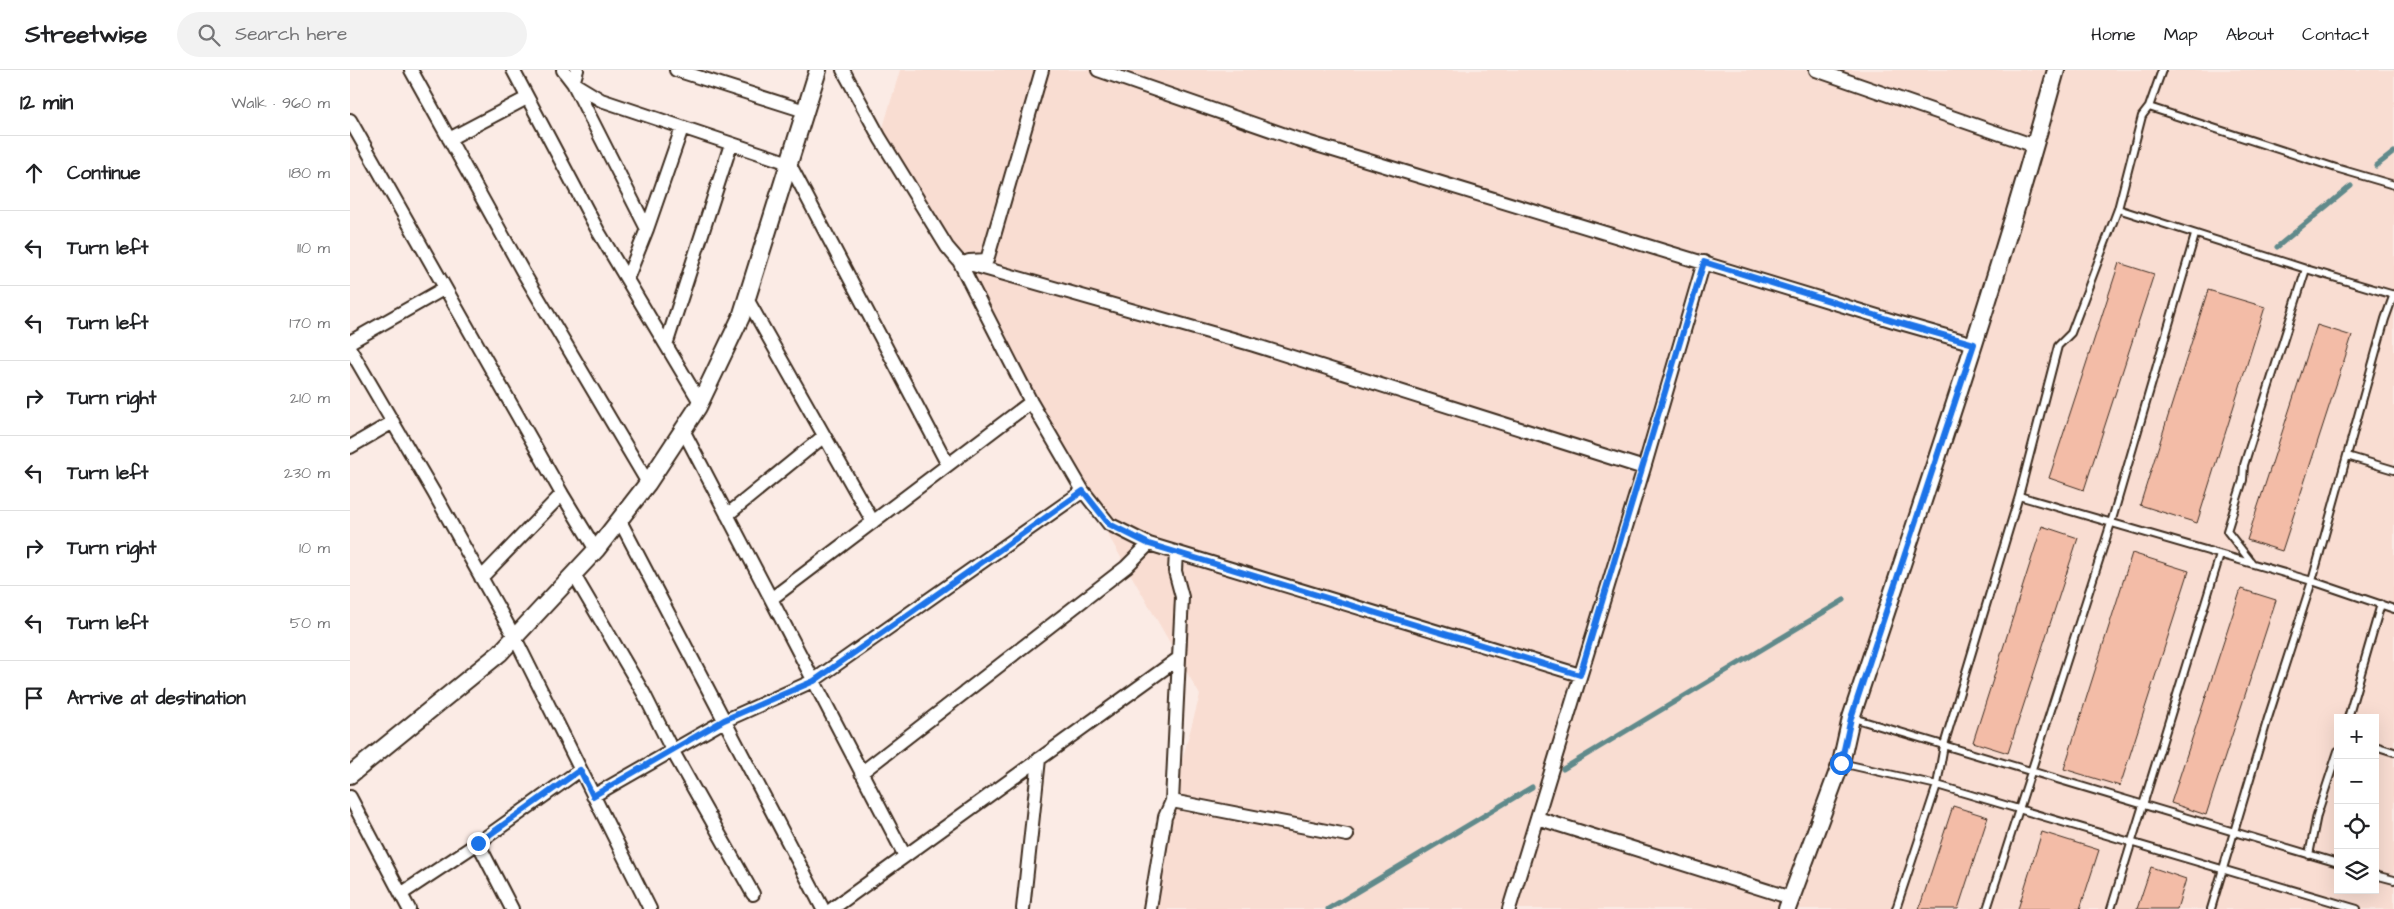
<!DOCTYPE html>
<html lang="en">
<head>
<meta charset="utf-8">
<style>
	:root { --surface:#fff; --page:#f2f2f2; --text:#202124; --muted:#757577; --line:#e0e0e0 }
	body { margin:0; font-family:"Architects Daughter",sans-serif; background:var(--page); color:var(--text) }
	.controls { position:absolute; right:15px; bottom:15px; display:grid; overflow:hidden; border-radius:0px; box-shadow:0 5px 20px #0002 }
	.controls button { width:45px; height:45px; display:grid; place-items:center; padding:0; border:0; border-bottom:1px solid var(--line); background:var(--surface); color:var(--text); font:25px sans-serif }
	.stop { position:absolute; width:15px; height:15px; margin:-11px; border:4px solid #1a73e8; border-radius:50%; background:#fff }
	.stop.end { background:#1a73e8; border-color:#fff; box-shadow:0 1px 5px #0008 }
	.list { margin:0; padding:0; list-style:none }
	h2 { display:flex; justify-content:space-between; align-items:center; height:65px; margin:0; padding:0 20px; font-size:21px }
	h2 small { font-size:16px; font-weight:400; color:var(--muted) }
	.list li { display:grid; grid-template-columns:32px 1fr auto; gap:15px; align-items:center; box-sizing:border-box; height:75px; padding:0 20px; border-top:1px solid var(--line) }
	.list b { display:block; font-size:19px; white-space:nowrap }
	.list em { font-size:16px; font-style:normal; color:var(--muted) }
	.icon { flex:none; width:28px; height:28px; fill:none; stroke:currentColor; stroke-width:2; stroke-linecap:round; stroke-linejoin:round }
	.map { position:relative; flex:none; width:2044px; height:839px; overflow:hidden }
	header { display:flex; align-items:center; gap:30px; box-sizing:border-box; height:70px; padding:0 25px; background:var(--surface); border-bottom:1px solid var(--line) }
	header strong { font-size:24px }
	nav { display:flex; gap:28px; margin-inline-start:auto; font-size:18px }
	.search { width:350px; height:45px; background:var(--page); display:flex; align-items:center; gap:12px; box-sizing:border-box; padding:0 18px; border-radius:28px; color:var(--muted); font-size:19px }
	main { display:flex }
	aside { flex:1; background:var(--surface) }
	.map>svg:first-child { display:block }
	.built { fill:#f9ddd2; fill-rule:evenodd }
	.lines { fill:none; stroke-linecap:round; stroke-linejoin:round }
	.stream { stroke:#618a8b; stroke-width:5 }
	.building { fill:#f3bca7; stroke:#3b2a1e }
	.service-casing { stroke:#3b2a1e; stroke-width:10 }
	.minor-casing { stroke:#3b2a1e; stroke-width:16 }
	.tertiary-casing { stroke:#3b2a1e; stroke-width:20 }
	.service { stroke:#fff; stroke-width:6 }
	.minor { stroke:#fff; stroke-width:12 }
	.tertiary { stroke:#fff; stroke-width:16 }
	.route { stroke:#1a73e8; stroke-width:6 }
</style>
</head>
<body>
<header>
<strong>Streetwise</strong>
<div class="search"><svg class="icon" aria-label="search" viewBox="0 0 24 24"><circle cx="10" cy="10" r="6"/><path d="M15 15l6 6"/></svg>Search here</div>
<nav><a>Home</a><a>Map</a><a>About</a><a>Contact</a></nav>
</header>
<main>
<aside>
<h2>12 min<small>Walk · 960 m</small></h2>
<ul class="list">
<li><svg class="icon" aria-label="ahead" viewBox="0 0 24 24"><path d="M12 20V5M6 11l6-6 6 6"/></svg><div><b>Continue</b></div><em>180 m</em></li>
<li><svg class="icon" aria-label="left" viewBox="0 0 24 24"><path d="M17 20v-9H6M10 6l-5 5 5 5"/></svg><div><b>Turn left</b></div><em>110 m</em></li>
<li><svg class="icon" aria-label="left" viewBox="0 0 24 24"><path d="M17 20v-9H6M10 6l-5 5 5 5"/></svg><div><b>Turn left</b></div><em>170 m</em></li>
<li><svg class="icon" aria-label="right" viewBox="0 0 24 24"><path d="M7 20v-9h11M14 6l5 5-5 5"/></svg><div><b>Turn right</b></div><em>210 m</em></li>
<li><svg class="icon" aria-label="left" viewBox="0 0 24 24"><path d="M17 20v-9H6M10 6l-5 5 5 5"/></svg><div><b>Turn left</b></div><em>230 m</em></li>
<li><svg class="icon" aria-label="right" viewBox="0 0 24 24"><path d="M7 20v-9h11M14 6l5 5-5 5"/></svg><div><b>Turn right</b></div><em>10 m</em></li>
<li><svg class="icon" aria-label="left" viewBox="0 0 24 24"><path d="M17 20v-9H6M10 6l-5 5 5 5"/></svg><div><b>Turn left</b></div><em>50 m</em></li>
<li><svg class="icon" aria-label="arrive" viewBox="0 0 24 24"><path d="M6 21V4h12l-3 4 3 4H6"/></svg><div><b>Arrive at destination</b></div></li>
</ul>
</aside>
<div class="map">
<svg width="2044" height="839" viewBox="0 0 2044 839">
	<rect width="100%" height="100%" fill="#fbebe5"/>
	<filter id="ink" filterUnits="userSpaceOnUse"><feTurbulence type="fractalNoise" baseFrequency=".02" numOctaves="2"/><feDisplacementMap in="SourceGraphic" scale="10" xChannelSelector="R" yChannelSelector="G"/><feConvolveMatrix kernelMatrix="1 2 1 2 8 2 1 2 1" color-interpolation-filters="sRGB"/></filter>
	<g filter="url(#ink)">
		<path class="built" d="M550,0H2044V839H791L850,625L530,68ZM1988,648H2025V820H1988Z"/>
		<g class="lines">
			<path class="stream" d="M2026,96L2044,82
				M1927,177L2001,116
				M1213,699L1494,530
				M978,839L1182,717"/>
		</g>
		<path class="building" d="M1769,193L1804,204L1734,420L1699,408Z
			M1858,220L1915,237L1847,453L1790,435Z
			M1967,255L2002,266L1932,481L1897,470Z
			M1692,456L1728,468L1658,683L1623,672Z
			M1782,483L1839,501L1770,716L1714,699Z
			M1891,519L1926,530L1856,745L1821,733Z
			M1603,736L1638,747L1608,839H1569Z
			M1692,762L1749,780L1730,839H1668Z
			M1801,797L1836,809L1827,839H1787Z"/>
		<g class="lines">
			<g class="service-casing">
				<path id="service" d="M1812,0L1799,37L1792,46L1768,139L1721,263L1708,276L1669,426L1962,511L2044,539
					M1799,37L1986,98L2044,115
					M1768,139L1956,199L2044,225
					M1997,386L2044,400
					M1902,493L1877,461L1893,410L1894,395L1956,199
					M1503,648L1988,793
					M1998,648L2031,534
					M2025,676L2044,682
					M1491,693L1587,715L2007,839
					M1959,785L1967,745L1988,681
					M2025,805L2044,810
					M1546,839L1587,715L1594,675L1669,426
					M1637,839L1761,453L1845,165
					M1761,839L1870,485
					M1861,839L1918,648L1962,511L2035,249L2044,224"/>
			</g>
			<g class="minor-casing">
				<path id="minor" d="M61,0L173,202L298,413
					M163,0L248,161L350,332
					M213,0L223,13L251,30L439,93L598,395
					M227,0L223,13L297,159L277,209
					M326,0L455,41
					M493,0L530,68L597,177L609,191L681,332L733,421L759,454L799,474L1230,605
					M748,0L947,69L1547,252L1624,274
					M1466,0L1685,76
					M0,50L212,424L246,480
					M99,69L177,28
					M297,159L332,58
					M609,191L904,275L1294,398
					M619,191L637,190L692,0
					M397,229L523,452
					M0,272L95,218
					M316,275L381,74
					M0,279L84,423L165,568L300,839
					M333,360L555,786
					M0,377L43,352
					M377,445L474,366
					M269,449L473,839
					M224,505L294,624L322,680L403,824
					M131,508L212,424
					M421,529L681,332
					M511,703L776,497L799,474
					M243,726L374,651L463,611L733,421
					M0,727L51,824
					M822,731L997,765
					M1187,748L1441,828
					M59,839L51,824L128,773
					M162,839L128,773L230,700
					M482,839L829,588
					M673,839L689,689
					M800,839L815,747L822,731L832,527L825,501L826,482
					M1159,839L1294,398L1354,192"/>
			</g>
			<g class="tertiary-casing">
				<path id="tertiary" d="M0,705L150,583L246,480L298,413L348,337L391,247L468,0
					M1437,839L1491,693L1501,648C1572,433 1646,218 1706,0"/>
			</g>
			<use href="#service" class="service"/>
			<use href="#minor" class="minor"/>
			<use href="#tertiary" class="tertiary"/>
		</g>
	</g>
	<g class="lines" filter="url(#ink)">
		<path class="route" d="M128,773L230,700L243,726L374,650L464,611L733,421L759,454L799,474L1230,605L1354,192L1547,252L1624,274L1501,648L1491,693"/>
	</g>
</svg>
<div class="controls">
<button>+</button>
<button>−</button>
<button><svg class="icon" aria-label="locate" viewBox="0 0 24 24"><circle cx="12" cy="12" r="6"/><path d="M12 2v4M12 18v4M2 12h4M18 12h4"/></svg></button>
<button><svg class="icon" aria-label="layers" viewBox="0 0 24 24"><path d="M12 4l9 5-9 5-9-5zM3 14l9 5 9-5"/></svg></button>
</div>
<div class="stop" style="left:1491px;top:693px"></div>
<div class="stop end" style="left:128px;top:773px"></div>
</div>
</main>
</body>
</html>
